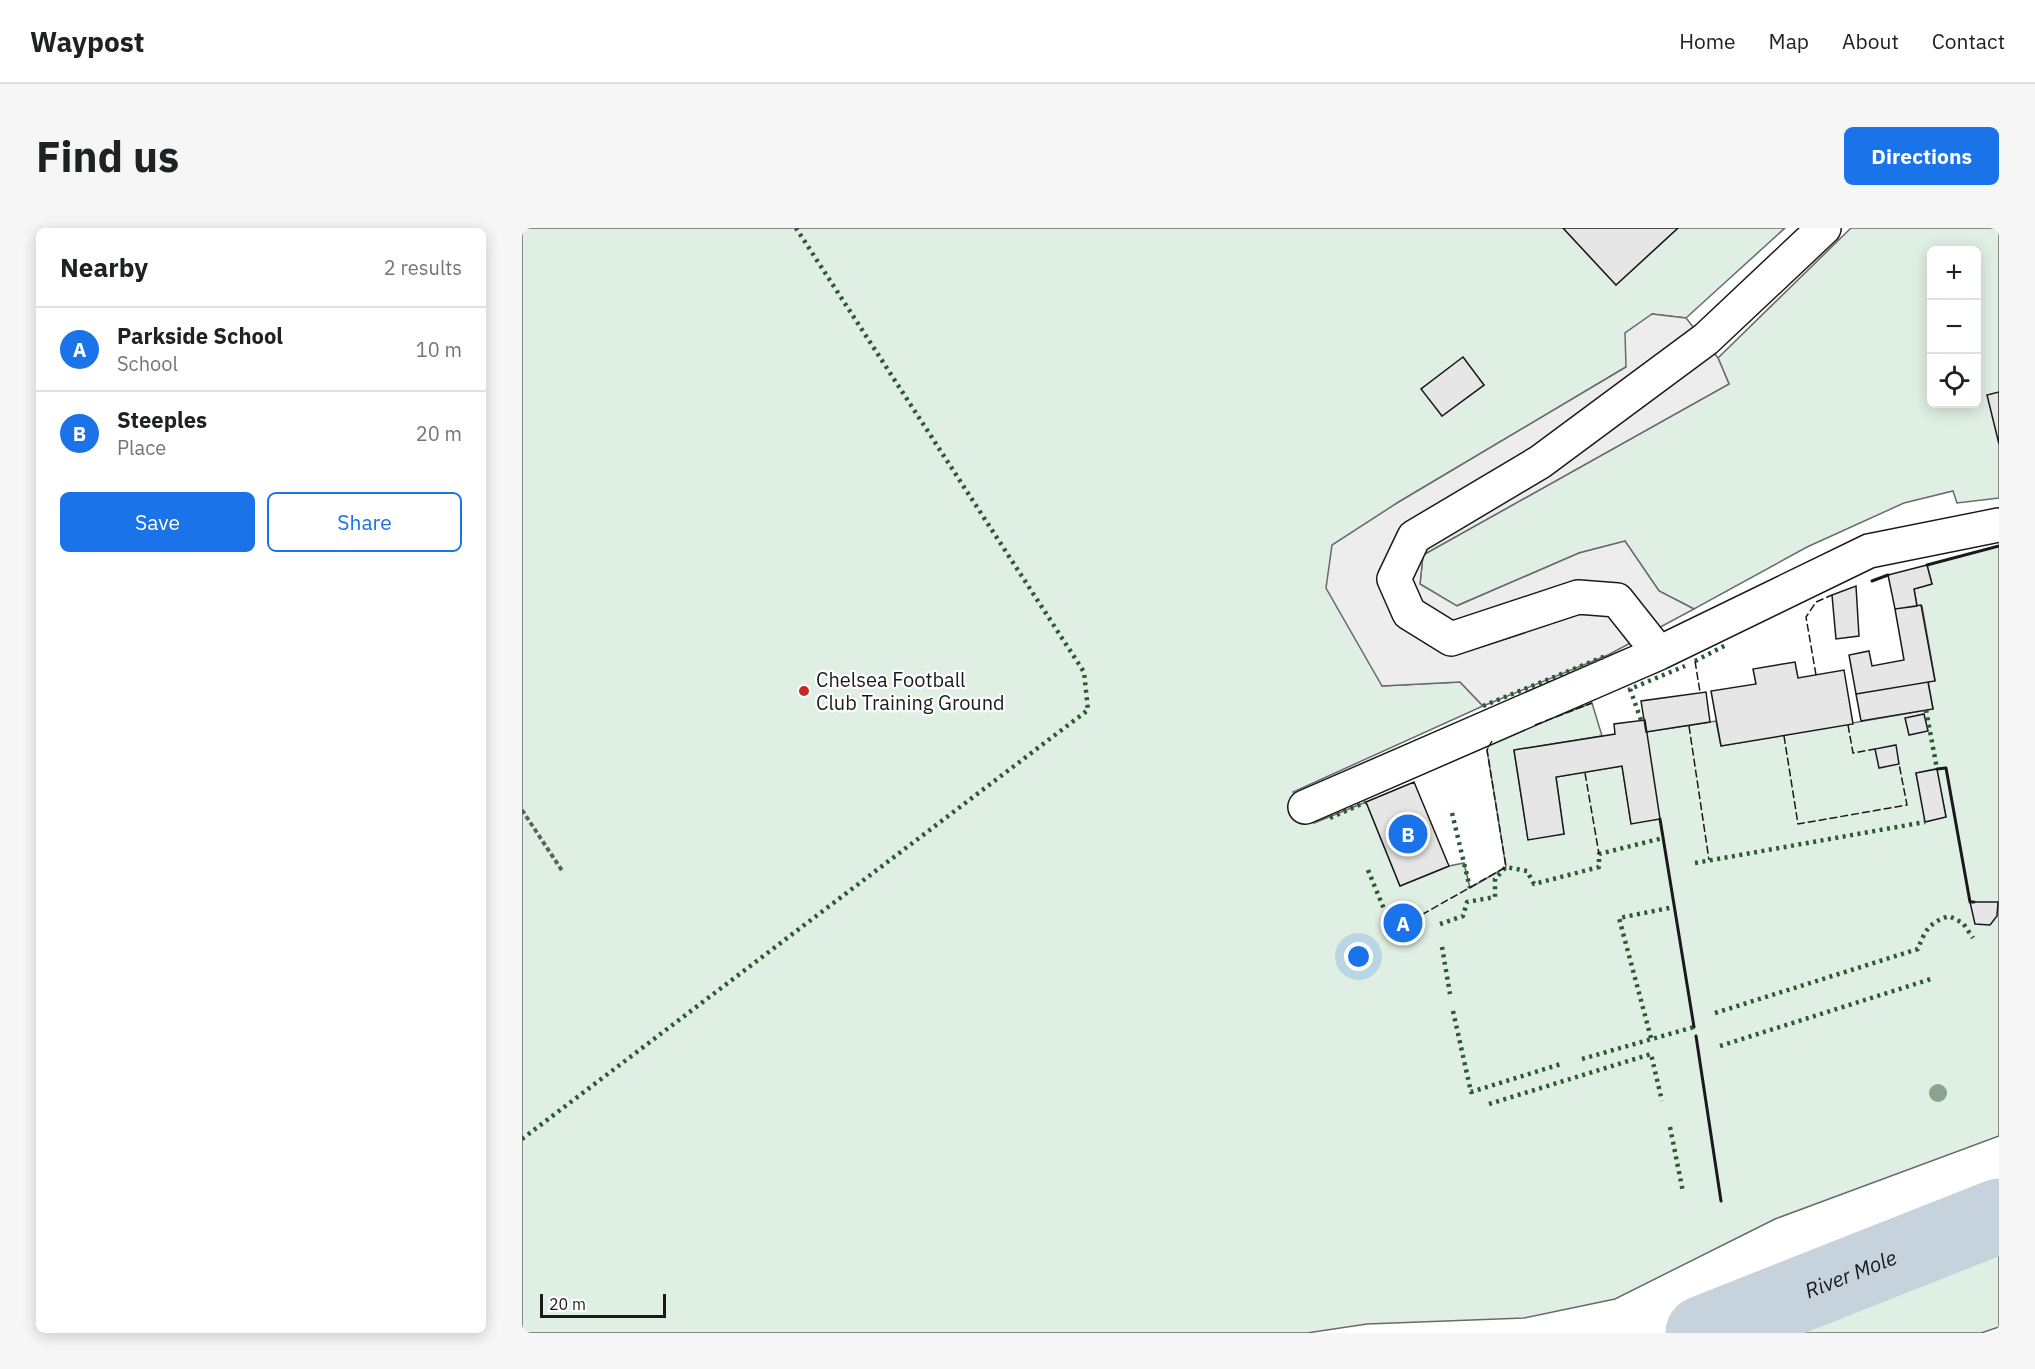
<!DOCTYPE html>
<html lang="en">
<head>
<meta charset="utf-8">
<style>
	:root { --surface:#fff; --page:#f6f6f6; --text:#202124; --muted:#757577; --line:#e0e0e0; --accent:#1a73e8 }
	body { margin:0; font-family:"IBM Plex Sans",sans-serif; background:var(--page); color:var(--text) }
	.controls { position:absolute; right:18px; top:18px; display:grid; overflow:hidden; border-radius:9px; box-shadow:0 3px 15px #0003 }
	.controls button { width:54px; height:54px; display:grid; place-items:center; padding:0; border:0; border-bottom:2px solid var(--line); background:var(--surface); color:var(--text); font:30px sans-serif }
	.scale { position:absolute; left:18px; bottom:15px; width:126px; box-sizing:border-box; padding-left:6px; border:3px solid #1a1a1a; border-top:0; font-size:16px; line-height:21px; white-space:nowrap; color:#1a1a1a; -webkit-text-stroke:4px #fff; paint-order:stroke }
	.you { position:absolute; left:837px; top:729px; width:21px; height:21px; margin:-15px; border:4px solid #fff; border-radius:50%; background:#1a73e8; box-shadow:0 0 0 9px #1a73e833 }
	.badge { display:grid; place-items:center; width:39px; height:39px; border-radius:50%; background:var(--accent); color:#fff; font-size:20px; font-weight:700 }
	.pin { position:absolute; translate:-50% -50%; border:3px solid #fff; box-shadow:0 2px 6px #0006 }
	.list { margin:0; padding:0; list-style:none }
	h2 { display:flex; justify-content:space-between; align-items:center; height:78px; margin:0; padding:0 24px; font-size:26px }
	h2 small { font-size:20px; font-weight:400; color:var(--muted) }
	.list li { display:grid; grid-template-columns:39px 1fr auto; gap:18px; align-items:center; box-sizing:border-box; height:84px; padding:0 24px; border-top:2px solid var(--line) }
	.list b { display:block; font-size:22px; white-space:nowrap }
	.list p { margin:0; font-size:20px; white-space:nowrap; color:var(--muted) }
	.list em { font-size:20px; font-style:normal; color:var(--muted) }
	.actions { display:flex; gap:12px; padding:18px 24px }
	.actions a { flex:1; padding:14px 0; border:2px solid var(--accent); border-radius:9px; text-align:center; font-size:21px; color:var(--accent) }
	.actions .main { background:var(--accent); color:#fff }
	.icon { flex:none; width:33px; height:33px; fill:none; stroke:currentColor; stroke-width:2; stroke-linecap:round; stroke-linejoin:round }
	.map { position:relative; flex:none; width:1477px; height:1105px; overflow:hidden; border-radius:9px }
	header { display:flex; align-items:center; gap:36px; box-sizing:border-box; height:84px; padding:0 30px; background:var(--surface); border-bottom:2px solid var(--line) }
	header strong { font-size:28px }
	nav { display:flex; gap:33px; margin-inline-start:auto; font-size:21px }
	.intro { display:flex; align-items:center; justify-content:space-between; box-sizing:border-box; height:144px; padding:0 36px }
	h1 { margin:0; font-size:42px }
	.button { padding:15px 27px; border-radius:9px; background:var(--accent); color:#fff; font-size:21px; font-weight:700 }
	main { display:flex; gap:36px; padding:0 36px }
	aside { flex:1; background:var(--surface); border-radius:9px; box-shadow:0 3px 15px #0003 }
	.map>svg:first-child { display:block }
	.green { fill:#e0efe3; stroke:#6a6a6a; stroke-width:1.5; fill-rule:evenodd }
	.parking { fill:#ededed; stroke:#6a6a6a; stroke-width:1.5 }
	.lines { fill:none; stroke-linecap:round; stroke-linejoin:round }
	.river { stroke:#c6d2dc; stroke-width:75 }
	.building { fill:#e6e6e6; stroke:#1a1a1a; stroke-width:1.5 }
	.minor-casing { stroke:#1a1a1a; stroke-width:36 }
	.path { stroke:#5f5f5f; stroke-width:4; stroke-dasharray:4.5 3; stroke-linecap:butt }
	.minor { stroke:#fff; stroke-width:33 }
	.hedge { stroke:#2b5a34; stroke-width:4.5; stroke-dasharray:3 4.5; stroke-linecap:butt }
	.fence { stroke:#1a1a1a; stroke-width:1.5; stroke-dasharray:8 3; stroke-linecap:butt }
	.wall { stroke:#1a1a1a; stroke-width:3 }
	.tree { fill:#8aa48f }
	.poi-dot { fill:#c62828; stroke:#fff; stroke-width:2 }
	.labels { text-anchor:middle; stroke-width:4.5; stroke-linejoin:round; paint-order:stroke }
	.poi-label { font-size:20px; fill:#1a1a1a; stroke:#fff; text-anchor:start }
	.water-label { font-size:21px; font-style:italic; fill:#1a1a1a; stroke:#fff }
</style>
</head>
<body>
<header>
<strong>Waypost</strong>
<nav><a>Home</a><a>Map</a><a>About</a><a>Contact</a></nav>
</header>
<div class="intro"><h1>Find us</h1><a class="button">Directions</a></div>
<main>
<aside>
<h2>Nearby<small>2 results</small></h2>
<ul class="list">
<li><span class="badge">A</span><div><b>Parkside School</b><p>School</p></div><em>10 m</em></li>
<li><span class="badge">B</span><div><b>Steeples</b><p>Place</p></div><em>20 m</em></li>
</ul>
<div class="actions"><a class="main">Save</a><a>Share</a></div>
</aside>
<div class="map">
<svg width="1477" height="1105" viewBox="0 0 1477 1105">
	<rect width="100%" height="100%" fill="#fff"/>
	<path class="green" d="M0,0H1041L1094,57L1156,0H1263L1164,90L1130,86L1104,139L875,275L860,458L938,454L961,478L771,564L792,595L844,574L878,658L927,638L942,635L948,660L984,639L965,522L969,513L1070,475L1080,508L992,522L1006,611L1042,606L1034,549L1100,538L1109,595L1137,591L1124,504L1194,493L1199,518L1411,481L1406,454L1413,452L1400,378H1395L1392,361L1410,356L1405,337L1477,318V908L1253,991L1093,1071L1002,1090L845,1096L785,1105H0ZM941,130L962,157L920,188L900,161ZM1414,541L1424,589L1404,593L1394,545Z
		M1329,0H1477V270L1435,275L1431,263L1382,275L1285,319L1172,381L1137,363L1103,313L1057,325L934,378L898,356L901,327L1207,156L1196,130ZM1410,22H1454V176H1410Z
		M1477,1019V1099L1459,1105H1263L1323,1075Z"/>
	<path class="parking" d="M1130,86L1164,90L1196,130L1207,156L901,327L898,356L935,378L1057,325L1103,313L1137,363L1172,381L1086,427L961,478L938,454L860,458L804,360L810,317L875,275L1104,139L1103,105Z"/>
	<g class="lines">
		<path class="river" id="s1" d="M1181,1105L1477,988"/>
	</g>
	<path class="building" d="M1041,0H1156L1094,57Z
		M941,129L962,157L920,188L899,161Z
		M1477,164V216L1465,167Z
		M1405,337L1410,356L1392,361L1395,378L1373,381L1366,347Z
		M1334,358L1337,408L1314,411L1310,367Z
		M1399,377L1413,453L1334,466L1327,427L1347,423L1350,438L1382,432L1373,381Z
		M1273,434L1276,450L1322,442L1331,496L1199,518L1189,463L1234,456L1231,441Z
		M1406,454L1411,481L1339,493L1334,466Z
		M1184,464L1188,494L1124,504L1119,473Z
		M1402,486L1406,503L1387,507L1383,490Z
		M1123,492L1138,591L1109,596L1100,538L1034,549L1042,606L1006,612L992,522L1093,506L1092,496Z
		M1374,517L1377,536L1357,540L1353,521Z
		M1415,541L1424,589L1403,594L1394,545Z
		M892,554L927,638L878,658L844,574Z
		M1448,674H1476L1475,688L1468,697L1453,696Z"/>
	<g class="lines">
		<g class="minor-casing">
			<path id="minor" d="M1137,425L1095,372L1056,369L929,411L887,385L872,351L892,309L1018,234L1184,111L1302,0
				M783,579L1137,425L1347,323L1477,297"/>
		</g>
		<path class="path" d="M0,582L41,644"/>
		<use href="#minor" class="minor"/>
		<path class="hedge" d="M1173,433L1206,416
			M961,478L1086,427
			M1404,482L1415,541
			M1119,492L1108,461L1163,438
			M930,585L948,660
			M808,590L844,574
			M1173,635L1403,594
			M846,642L871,703
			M918,696L941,688L945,674L973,669V651L984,639L1005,643L1012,656L1077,639V626L1141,610
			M920,719L928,766
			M931,783L949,864L1039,836
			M1193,785L1396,721C1403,702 1407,695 1427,688L1441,695L1451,710
			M1129,810L1097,690L1152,679
			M1198,818L1409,751
			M1060,831L1172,799
			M967,876L1129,826L1140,873
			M1148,899L1161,964
			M0,911L566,482L562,444L274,0"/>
		<path class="fence" d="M1173,433L1178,464
			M1294,447L1284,389L1294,374L1310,367
			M1013,497L1070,475
			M1326,497L1331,525L1353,521
			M1167,498L1187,632
			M1262,508L1276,596L1385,577L1377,536
			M1063,545L1077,626
			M871,703L984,639L965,522L970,513"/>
		<path class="wall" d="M1405,337L1477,318
			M1350,353L1366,347
			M1415,541L1424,540L1448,674H1452
			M1138,591L1172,799
			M1174,808L1199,973"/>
	</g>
	<circle class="tree" cx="1416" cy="865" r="9"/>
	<circle class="poi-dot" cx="282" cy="463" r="6"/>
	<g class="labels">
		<g class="poi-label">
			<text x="294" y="459">Chelsea Football<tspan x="294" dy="23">Club Training Ground</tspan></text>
		</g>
		<g class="water-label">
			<text dy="7" stroke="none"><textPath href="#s1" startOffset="159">River Mole</textPath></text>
		</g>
	</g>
</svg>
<div class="controls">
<button>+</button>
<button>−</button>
<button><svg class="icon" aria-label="locate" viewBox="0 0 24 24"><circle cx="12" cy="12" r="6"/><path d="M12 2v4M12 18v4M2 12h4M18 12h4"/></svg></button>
</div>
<div class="scale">20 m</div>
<div class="you"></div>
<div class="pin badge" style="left:881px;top:695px">A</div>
<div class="pin badge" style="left:886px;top:606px">B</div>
</div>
</main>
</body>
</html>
